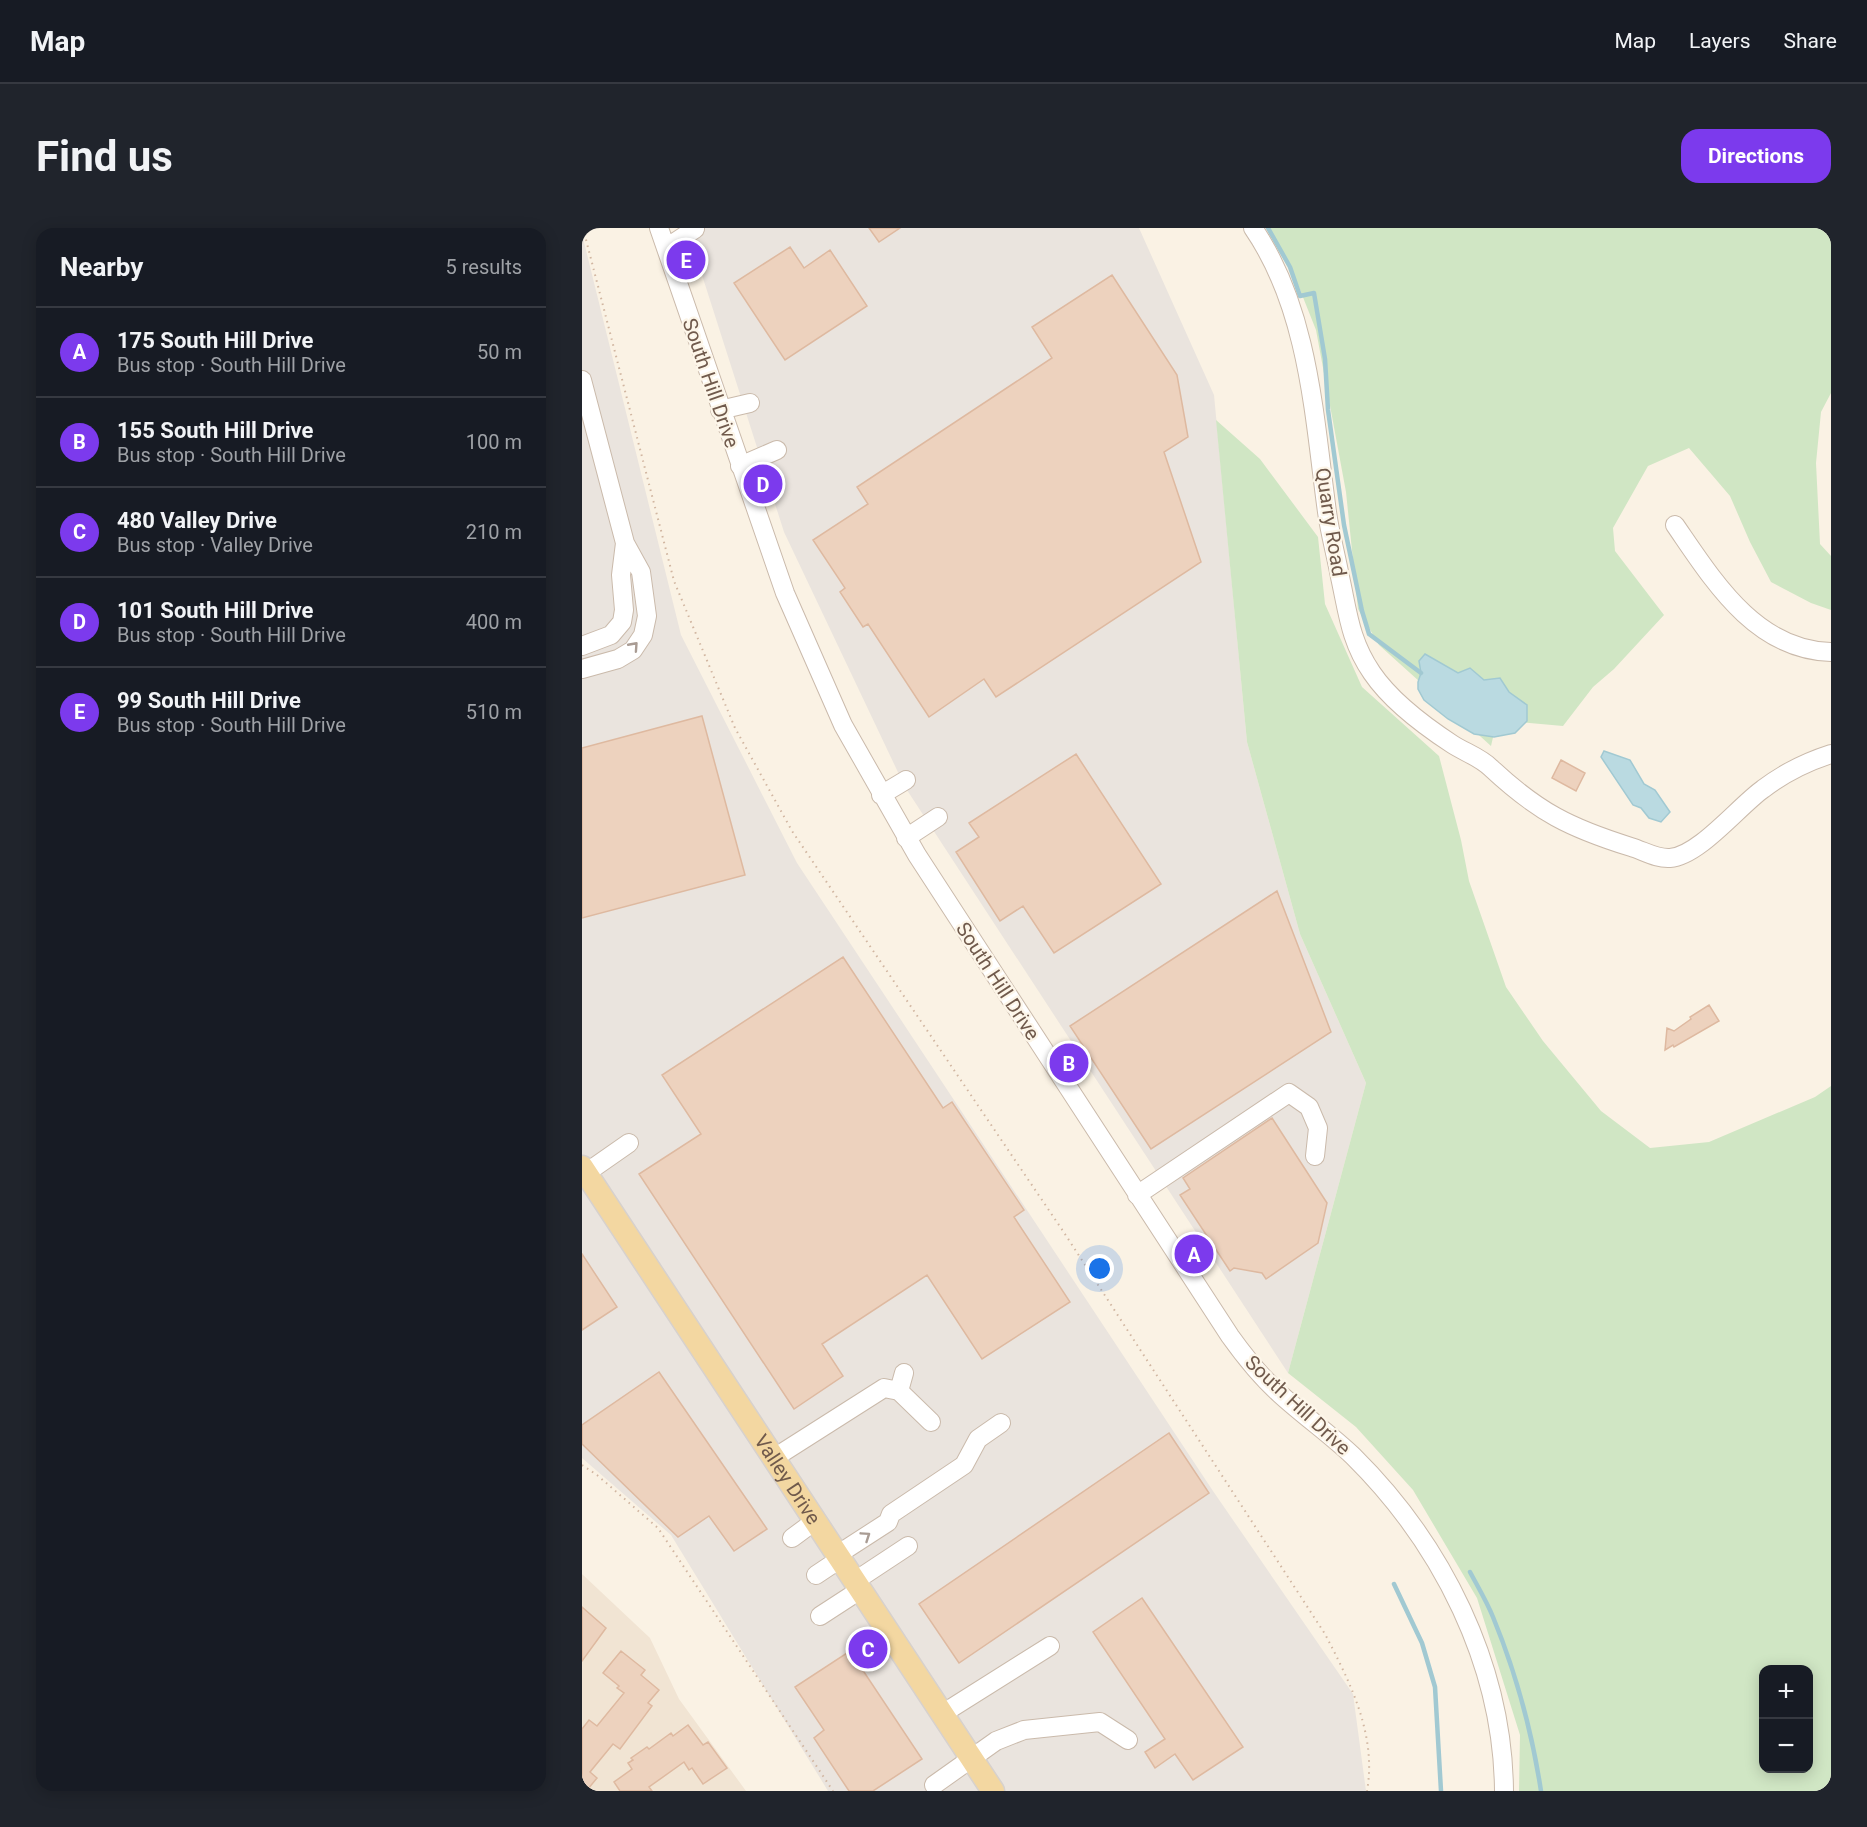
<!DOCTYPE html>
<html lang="en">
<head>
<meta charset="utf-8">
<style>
	:root { --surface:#171b24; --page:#20242c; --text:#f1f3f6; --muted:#9ea1a6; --line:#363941; --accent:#7c3aed }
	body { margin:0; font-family:Roboto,sans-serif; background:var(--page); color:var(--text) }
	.controls { position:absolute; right:18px; bottom:18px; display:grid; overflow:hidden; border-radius:12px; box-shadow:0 3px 15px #0003 }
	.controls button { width:54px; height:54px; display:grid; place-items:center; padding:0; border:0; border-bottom:2px solid var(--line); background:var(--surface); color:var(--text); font:30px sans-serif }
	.you { position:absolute; left:518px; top:1041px; width:21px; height:21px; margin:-15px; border:4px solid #fff; border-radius:50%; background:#1a73e8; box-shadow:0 0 0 9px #1a73e833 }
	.badge { display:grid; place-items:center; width:39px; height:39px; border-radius:50%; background:var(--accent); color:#fff; font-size:20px; font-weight:700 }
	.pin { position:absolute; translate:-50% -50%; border:3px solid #fff; box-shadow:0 2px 6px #0006 }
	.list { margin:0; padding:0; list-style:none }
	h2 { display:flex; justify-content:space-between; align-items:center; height:78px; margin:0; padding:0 24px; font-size:26px }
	h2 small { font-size:20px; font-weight:400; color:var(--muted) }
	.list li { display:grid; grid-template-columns:39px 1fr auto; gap:18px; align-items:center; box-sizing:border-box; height:90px; padding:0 24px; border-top:2px solid var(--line) }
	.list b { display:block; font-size:22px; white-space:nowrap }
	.list p { margin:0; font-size:20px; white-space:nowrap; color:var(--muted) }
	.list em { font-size:20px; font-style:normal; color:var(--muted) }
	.map { position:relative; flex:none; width:1249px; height:1563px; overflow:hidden; border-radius:18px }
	header { display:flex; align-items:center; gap:36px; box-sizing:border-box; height:84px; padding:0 30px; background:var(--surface); border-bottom:2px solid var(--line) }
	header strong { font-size:28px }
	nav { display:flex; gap:33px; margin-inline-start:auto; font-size:21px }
	.intro { display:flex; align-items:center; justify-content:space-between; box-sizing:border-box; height:144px; padding:0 36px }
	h1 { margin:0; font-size:42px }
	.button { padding:15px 27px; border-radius:18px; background:var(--accent); color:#fff; font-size:21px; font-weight:700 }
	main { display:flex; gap:36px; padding:0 36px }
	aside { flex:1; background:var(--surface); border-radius:18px; box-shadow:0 3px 15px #0003 }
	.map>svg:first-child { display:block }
	.residential { fill:#f1e4d3 }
	.industrial { fill:#eae4de }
	.green { fill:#d0e6c4; fill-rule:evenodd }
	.water { fill:#badae1; stroke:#a1c9d2; stroke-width:1.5 }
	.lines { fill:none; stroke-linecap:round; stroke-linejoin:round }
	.stream { stroke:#a1c9d2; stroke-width:4.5 }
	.building { fill:#edd2be; stroke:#deb9a0; stroke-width:1.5 }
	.minor-casing { stroke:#cabaab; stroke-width:20 }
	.major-casing { stroke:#d7d1cd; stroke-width:25 }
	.path { stroke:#d1b6a1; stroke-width:2; stroke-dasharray:1.5 4.5; stroke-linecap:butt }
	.minor { stroke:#fff; stroke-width:18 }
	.major { stroke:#f3d7a1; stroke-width:22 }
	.oneway { stroke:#a99c94 }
	.labels { text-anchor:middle; stroke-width:4.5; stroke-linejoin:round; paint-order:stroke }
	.street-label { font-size:20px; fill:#705a4c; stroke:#fdf6e9 }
</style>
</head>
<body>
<header>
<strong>Map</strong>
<nav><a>Map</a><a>Layers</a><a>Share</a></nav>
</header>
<div class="intro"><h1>Find us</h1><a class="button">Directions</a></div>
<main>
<aside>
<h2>Nearby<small>5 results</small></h2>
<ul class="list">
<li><span class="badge">A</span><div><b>175 South Hill Drive</b><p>Bus stop · South Hill Drive</p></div><em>50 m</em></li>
<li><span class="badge">B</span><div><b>155 South Hill Drive</b><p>Bus stop · South Hill Drive</p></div><em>100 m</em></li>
<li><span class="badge">C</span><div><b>480 Valley Drive</b><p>Bus stop · Valley Drive</p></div><em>210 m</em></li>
<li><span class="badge">D</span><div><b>101 South Hill Drive</b><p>Bus stop · South Hill Drive</p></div><em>400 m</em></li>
<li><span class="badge">E</span><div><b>99 South Hill Drive</b><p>Bus stop · South Hill Drive</p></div><em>510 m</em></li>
</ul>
</aside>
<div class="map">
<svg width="1249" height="1563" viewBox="0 0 1249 1563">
	<rect width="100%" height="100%" fill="#faf2e4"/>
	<path class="residential" d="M0,1346L68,1410L97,1471L164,1563H0Z"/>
	<path class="industrial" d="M105,0H557L632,167L665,514L718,706L784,855L706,1145L323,559L202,304Z
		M0,6L99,407L215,635L631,1263L771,1466L784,1563H246L89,1307L0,1230Z"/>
	<path class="green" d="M685,0H1249V165L1239,184L1234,235L1238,316L1249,328V382L1229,375L1189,354L1168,314L1148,268L1107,220L1066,238L1031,300L1033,323L1082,387L1032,441L1011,459L981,498L915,492L909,518L797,417L776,381L764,264L734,102L707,34Z
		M634,192L678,231L736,309L743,376L780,459L857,528L879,612L887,653L924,759L961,813L1019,883L1068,920L1127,914L1233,869L1249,858V1563H937L938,1507L895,1370L831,1262L774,1199L706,1145L784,855L718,706L665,514ZM1182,1442H1226V1540H1182Z"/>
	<path class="water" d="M843,426L876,445L888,440L902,452L918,450L927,464L945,477V493L933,505L912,509L892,506L866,491L842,472L836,461V454L839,445L837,433Z
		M1022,523L1048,532L1062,556L1073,562L1088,584L1079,594L1067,590L1059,580L1051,577L1019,529Z"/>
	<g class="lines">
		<path class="stream" d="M686,0L708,39L718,68L732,65L743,131L746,182L762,297L780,383L787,406L839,445
			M888,1344C896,1359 905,1374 911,1389C934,1445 950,1504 959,1563
			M812,1356L840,1415L853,1459L859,1563"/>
	</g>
	<path class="building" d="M287,0H318L297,14Z
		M208,19L222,40L248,22L285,78L203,132L152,55Z
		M530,47L595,147L606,209L582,224L619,334L414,469L402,451L347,489L286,396L281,399L258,364L263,360L231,312L286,276L275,259L470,130L450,99Z
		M120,488L163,647L0,690V520Z
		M494,526L579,656L472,725L441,678L418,693L374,624L397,609L387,595Z
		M979,532L1003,545L994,563L970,550Z
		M695,663L749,804L569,921L488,798Z
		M261,729L361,880L370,874L442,982L432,989L488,1074L400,1131L345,1047L240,1116L261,1148L212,1181L57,946L119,906L80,847Z
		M1127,777L1137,793L1092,819L1091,817L1083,822L1085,800L1092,803L1109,791L1108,789Z
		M690,890L745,975L736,1015L684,1051L680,1045L652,1040L648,1043L598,967L608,961L601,950Z
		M0,1026L35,1079L0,1102Z
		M77,1144L185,1301L152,1323L127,1288L96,1309L0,1216V1197Z
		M587,1205L627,1265L377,1435L337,1376Z
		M560,1370L661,1519L611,1552L593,1526L573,1540L563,1524L583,1511L511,1404Z
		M0,1379L24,1400L0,1433Z
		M39,1423L63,1442L59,1447L77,1462L66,1475L70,1478L38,1521L31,1516L8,1544L15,1550L6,1561L0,1555V1501L7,1492L15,1498L42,1465L35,1460L37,1458L21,1445Z
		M268,1423L340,1531L291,1563H267L232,1510L242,1502L213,1459Z
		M106,1497L121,1517L126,1514L145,1540L121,1556L110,1540L107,1542L102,1534L67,1559L70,1563H38L32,1554L50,1541L46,1535L51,1532L49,1530L65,1519L67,1521L89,1505L91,1508Z"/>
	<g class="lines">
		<g class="minor-casing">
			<path id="minor" d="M77,0L203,365L261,497L335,627L648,1108C663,1129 679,1149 698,1166C722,1188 748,1206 771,1228C860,1316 921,1437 922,1563
				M671,0C727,82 732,188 745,284C748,306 754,327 758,349C766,385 768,413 790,445C809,473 841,497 870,516C882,524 898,529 909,540C956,584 988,600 1049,619C1062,623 1075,631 1088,630C1117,628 1157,578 1181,561C1202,545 1224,534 1249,526
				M84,20L113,1
				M0,152L43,315L59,344L65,388L61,407L51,422L36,431L0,441
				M138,182L168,175
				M158,238L195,222
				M1093,297C1131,352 1173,422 1249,424
				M0,418L29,407L40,394L42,382L39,347L43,315
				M299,567L324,552
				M324,610L356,589
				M4,945L47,915
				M555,967L707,865L727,879L736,900L733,928
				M317,1163L349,1194
				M192,1230L302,1160L317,1163L322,1145
				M210,1310L233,1293
				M255,1327L306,1294L309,1286L382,1237L396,1211L419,1195
				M234,1347L258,1331
				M273,1353L326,1318
				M238,1388L278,1362
				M360,1486L468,1418
				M352,1557L414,1513L442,1502L518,1494L546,1512"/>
		</g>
		<g class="major-casing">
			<g id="major">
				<path id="s1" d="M0,939L411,1563"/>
			</g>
		</g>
		<path class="path" d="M1,0L92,353L153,500L210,603L481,1003L743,1406C768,1454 795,1507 785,1563
			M0,1237L15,1247L76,1300L251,1563"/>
		<use href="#minor" class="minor"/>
		<use href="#major" class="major"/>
	</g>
	<defs><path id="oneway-chevron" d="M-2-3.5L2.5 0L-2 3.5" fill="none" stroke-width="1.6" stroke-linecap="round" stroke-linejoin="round" transform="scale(1.5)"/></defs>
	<g class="oneway">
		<use href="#oneway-chevron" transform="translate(52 418) rotate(-48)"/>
		<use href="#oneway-chevron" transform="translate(284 1308) rotate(-34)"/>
	</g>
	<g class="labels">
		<g class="street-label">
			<text transform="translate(129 155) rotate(71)" y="7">South Hill Drive</text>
			<text transform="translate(749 294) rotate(81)" y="7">Quarry Road</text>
			<text transform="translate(416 753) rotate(57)" y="7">South Hill Drive</text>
			<text transform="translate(716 1177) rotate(43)" y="7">South Hill Drive</text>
			<text dy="7" stroke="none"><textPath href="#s1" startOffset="374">Valley Drive</textPath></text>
		</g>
	</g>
</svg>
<div class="controls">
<button>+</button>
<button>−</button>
</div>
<div class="you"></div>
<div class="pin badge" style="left:612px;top:1026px">A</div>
<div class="pin badge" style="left:487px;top:835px">B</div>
<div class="pin badge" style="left:286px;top:1421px">C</div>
<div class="pin badge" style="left:181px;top:256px">D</div>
<div class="pin badge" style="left:104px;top:32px">E</div>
</div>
</main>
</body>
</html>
